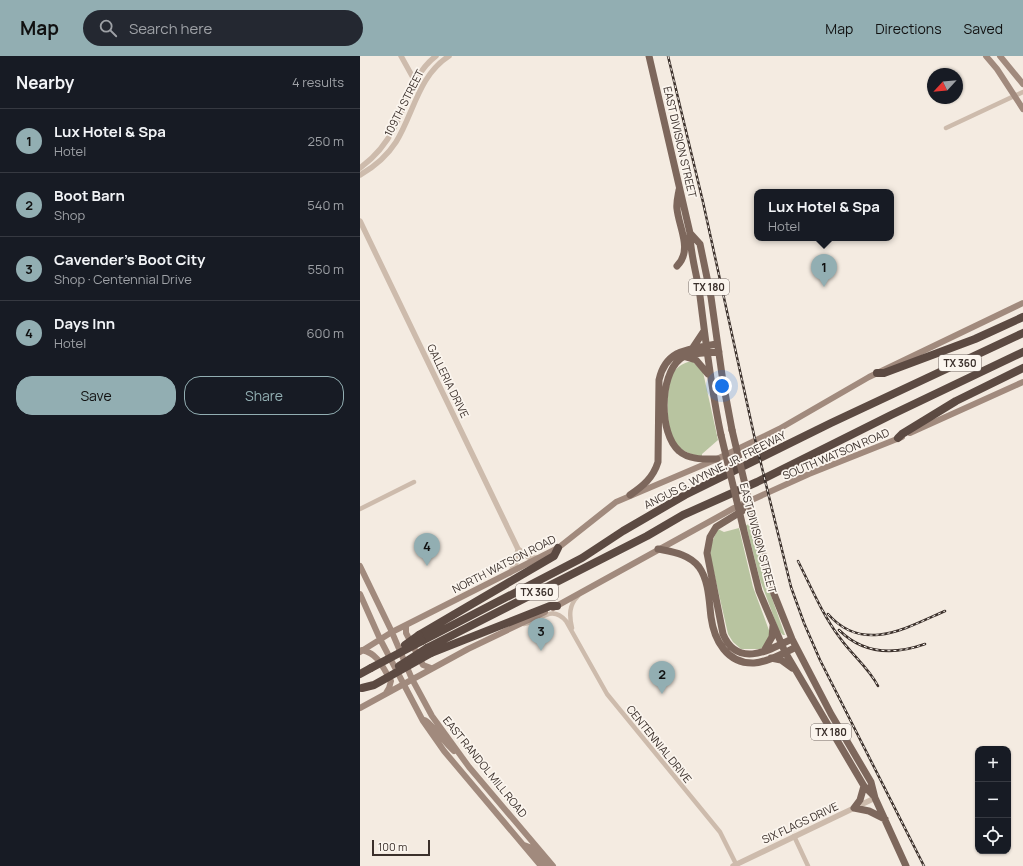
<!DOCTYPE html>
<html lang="en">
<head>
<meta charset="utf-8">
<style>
	:root { --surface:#171b24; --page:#242831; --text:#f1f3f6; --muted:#9ea1a6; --line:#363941; --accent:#92aeb2 }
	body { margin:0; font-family:Manrope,sans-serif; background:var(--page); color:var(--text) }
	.controls { position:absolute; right:12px; bottom:12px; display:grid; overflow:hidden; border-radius:8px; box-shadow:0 1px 3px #0004 }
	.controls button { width:36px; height:36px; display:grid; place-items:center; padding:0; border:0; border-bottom:1px solid var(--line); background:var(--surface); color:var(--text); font:20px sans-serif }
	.compass { position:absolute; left:567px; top:12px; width:36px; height:36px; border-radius:50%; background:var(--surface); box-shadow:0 1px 3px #0004; rotate:244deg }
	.scale { position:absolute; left:12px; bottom:10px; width:58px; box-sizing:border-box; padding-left:4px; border:2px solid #3b302b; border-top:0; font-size:11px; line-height:14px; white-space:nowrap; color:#3b302b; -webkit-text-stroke:3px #fbf5ee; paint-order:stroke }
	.you { position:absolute; left:362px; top:330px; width:14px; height:14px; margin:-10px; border:3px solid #fff; border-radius:50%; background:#1a73e8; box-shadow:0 0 0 6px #1a73e833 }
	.badge { display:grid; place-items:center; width:26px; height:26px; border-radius:50%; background:var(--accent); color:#111; font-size:13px; font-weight:700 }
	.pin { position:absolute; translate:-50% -33px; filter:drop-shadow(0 1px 2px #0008) }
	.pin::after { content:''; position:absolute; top:21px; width:14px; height:12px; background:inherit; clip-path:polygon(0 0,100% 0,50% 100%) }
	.popup { position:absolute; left:394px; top:133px; width:140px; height:52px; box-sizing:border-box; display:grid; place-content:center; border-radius:8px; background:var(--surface); filter:drop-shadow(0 1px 3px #0005); font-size:13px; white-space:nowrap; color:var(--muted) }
	.popup b { font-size:15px; color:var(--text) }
	.popup::after { content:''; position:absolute; left:50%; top:100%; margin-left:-8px; border:8px solid transparent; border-top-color:var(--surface) }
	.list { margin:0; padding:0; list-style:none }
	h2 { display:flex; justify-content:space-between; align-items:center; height:52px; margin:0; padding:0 16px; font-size:17px }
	h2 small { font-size:13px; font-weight:400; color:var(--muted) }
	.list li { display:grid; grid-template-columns:26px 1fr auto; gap:12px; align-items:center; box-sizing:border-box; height:64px; padding:0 16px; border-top:1px solid var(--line) }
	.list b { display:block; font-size:15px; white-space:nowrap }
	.list p { margin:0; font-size:13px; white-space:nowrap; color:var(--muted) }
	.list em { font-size:13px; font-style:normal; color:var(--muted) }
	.actions { display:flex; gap:8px; padding:12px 16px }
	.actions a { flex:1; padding:9px 0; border:1px solid var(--accent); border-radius:16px; text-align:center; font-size:14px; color:var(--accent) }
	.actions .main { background:var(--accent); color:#111 }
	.icon { flex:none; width:22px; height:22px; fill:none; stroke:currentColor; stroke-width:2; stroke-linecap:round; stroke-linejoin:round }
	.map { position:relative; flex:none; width:663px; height:810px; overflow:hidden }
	header { display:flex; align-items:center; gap:24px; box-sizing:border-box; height:56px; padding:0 20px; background:var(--accent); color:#111 }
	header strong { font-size:19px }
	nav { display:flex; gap:22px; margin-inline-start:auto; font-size:14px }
	.search { width:280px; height:36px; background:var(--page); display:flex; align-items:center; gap:10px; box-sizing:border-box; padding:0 14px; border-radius:22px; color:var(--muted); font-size:15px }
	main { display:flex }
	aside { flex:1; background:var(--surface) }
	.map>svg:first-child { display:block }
	.green { fill:#b8c4a0 }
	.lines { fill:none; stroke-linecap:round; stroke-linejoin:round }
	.minor { stroke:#cdbbac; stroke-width:4.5 }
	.tertiary { stroke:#cdbbac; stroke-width:5.5 }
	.secondary { stroke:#a18a7d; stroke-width:6 }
	.primary { stroke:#7d675c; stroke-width:7 }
	.motorway { stroke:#5c4a42; stroke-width:8 }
	.rail-casing { stroke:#3b302b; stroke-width:2.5 }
	.rail { stroke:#fbf5ee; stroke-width:1; stroke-dasharray:3; stroke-linecap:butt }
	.primary-bridge { stroke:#7d675c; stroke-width:7 }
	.motorway-bridge { stroke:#5c4a42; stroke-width:8 }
	.labels { text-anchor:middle; stroke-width:3.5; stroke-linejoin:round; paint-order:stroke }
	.shield { fill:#fbf5ee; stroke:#756b66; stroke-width:1 }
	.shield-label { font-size:10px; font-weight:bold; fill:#3b302b }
	.street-label { font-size:11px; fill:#3b302b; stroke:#fbf5ee }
</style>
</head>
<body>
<header>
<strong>Map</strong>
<div class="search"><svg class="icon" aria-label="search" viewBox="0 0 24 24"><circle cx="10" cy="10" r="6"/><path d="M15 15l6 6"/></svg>Search here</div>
<nav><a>Map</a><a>Directions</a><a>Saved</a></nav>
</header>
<main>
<aside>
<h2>Nearby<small>4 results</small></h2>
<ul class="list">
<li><span class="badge">1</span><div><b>Lux Hotel &amp; Spa</b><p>Hotel</p></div><em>250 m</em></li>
<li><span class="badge">2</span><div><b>Boot Barn</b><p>Shop</p></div><em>540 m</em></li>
<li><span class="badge">3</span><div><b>Cavender's Boot City</b><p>Shop · Centennial Drive</p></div><em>550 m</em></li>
<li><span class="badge">4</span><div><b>Days Inn</b><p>Hotel</p></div><em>600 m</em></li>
</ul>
<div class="actions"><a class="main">Save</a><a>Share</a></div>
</aside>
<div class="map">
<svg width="663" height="810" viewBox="0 0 663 810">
	<rect width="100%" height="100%" fill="#f4ebe1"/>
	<path class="green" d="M328,306H333L343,316L358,384L342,398V401C331,398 322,396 315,387C305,375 306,329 313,317C317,311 322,308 328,306Z
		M390,468L408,531L425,579H423L419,575L400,524L386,469Z
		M379,472L393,531L410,577L406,589L400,593H381L373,586L368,578L350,499L351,488L358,473L364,476Z"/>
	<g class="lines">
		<path class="minor" d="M586,72L663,36
			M0,453L54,426
			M164,568C181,565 191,548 206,565L247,638L360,776L376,808
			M212,572C209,559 209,549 218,540
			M434,780L448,810"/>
		<path class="tertiary" d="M41,0L56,27
			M0,112C15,101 26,88 34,72C47,48 53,17 76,0
			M0,119C14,111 27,100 36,86C54,57 58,20 89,0
			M0,165L158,493L170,502H178
			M150,517L156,507L158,493
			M373,810L515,742"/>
		<path class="secondary" d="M626,0L637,13L663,53
			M640,0L663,28
			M550,377L663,326
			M0,510L31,574L52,623L72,660L109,711L193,810
			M0,538L20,583L63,665L84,695L181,810
			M193,552L374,452L449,418L542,381
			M46,569V577L63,609L71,612
			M2,594C19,598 23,612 31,625L29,632L26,637
			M0,596L32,576L198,492L256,446L357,403L419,373L509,321L663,247
			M0,652L108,593L185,556
			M64,664C70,665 86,689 94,695
			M164,789L172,792L187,810"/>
		<path class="primary" d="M289,0L330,177C330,198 337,218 340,240C346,287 351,333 361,379
			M330,177L340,188L351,241L363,326L372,374
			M317,210C333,194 319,172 317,153C316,147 318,140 319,134
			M332,293L344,275
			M326,301L336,304L348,318
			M357,403C345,403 329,404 319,395C299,378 299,320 320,303C329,296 348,297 359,296
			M270,439C283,430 293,422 298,406L299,324C306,292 331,293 357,288
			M385,448L382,455L356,471L350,481L347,497L363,578C377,612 408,595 432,583
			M394,466L414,538L432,583L471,658L511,726L515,742L546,810
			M383,471L399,535L425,596L504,730L514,740
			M298,493C313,496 329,498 339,511C349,525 349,545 351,561C354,584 367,608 394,607C408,606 424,597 436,591
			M404,595L412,581L413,570
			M411,602L421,604L432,612
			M504,730L500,744L494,752L509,755L525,763"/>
		<path class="motorway" d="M517,317H524L615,283L663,261
			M538,382L542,378L596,345L663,312
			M59,579L194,500L198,492
			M62,585L222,502L263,475L325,439L471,367L663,277
			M67,592L287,480L323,459L397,426L531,359L663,296
			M71,597L190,550H197
			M0,618L11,612"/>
		<g class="rail-casing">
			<path id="rail" d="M308,0L343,146L394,379L431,531L444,567L460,604L564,810
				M438,505C451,531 462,558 480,582C492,599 508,611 518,630
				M468,558C503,598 546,572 585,555
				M479,574C503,598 534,599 565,588"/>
		</g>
		<use href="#rail" class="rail"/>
		<path class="primary-bridge" d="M372,374L394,466
			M361,379L383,471"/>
		<path class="motorway-bridge" d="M45,589L59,579
			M39,610L67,592
			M11,612L62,585
			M2,632L14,629L71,597"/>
	</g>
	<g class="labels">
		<g class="shield">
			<rect x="329" y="223" width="40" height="16" rx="3"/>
			<rect x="579" y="299" width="42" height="16" rx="3"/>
			<rect x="156" y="528" width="42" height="16" rx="3"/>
			<rect x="451" y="668" width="40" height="16" rx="3"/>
		</g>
		<g class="shield-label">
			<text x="349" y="235">TX 180</text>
			<text x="600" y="311">TX 360</text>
			<text x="177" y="540">TX 360</text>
			<text x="471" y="680">TX 180</text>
		</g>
		<g class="street-label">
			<text transform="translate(44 47) rotate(-63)" y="4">109TH STREET</text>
			<text transform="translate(320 86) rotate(77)" y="4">EAST DIVISION STREET</text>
			<text transform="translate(88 325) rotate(64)" y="4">GALLERIA DRIVE</text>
			<text transform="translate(476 398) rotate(-23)" y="4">SOUTH WATSON ROAD</text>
			<text transform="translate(355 414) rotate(-27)" y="4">ANGUS G. WYNNE, JR. FREEWAY</text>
			<text transform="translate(398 482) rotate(75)" y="4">EAST DIVISION STREET</text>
			<text transform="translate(144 508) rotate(-27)" y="4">NORTH WATSON ROAD</text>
			<text transform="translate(299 688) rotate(51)" y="4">CENTENNIAL DRIVE</text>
			<text transform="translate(125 711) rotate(51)" y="4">EAST RANDOL MILL ROAD</text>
			<text transform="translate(440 767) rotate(-25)" y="4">SIX FLAGS DRIVE</text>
		</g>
	</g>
</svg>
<div class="controls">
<button>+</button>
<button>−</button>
<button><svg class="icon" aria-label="locate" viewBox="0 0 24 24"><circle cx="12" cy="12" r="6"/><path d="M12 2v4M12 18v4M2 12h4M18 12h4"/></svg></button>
</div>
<svg class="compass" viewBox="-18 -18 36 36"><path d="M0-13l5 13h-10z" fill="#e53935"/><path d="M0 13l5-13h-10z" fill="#9ea1a6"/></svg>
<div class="scale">100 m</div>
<div class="you"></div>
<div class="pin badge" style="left:464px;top:231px">1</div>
<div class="popup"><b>Lux Hotel &amp; Spa</b>Hotel</div>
<div class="pin badge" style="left:302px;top:638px">2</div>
<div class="pin badge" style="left:181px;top:595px">3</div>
<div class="pin badge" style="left:67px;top:510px">4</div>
</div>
</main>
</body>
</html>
